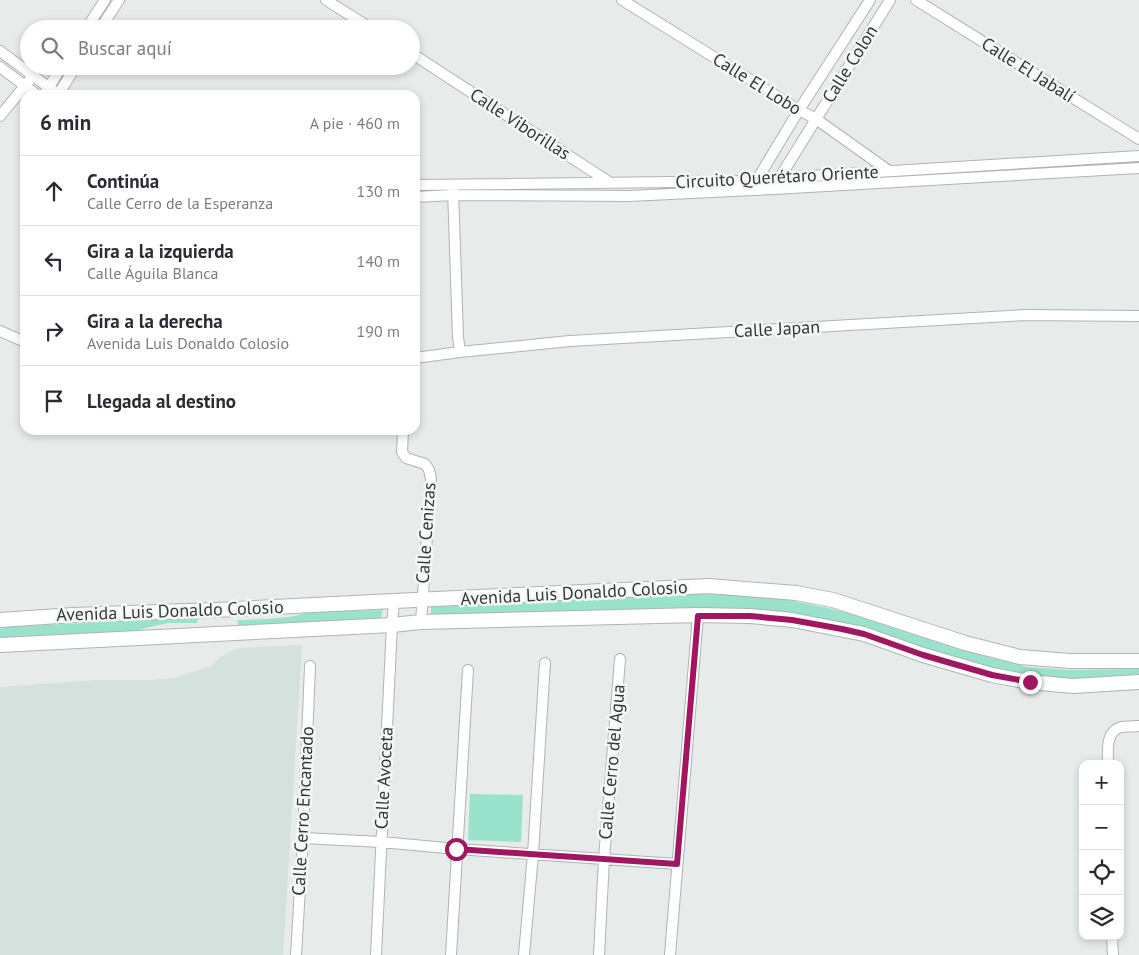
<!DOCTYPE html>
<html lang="es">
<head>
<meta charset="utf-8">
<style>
	:root { --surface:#fff; --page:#f7f7f7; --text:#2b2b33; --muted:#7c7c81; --line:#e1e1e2 }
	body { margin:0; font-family:"PT Sans",sans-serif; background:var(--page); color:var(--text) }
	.controls { position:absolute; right:15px; bottom:15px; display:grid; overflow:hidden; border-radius:10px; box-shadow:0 2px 8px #0003 }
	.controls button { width:45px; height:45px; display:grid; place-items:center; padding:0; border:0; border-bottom:1px solid var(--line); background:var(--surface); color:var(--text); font:25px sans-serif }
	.stop { position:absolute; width:15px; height:15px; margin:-11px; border:4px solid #a11660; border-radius:50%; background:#fff }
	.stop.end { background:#a11660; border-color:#fff; box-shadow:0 1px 5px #0008 }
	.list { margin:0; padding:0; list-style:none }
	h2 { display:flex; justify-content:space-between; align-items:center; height:65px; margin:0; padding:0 20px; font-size:21px }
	h2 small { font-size:16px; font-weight:400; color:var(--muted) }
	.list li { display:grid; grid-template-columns:32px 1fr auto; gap:15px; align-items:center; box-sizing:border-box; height:70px; padding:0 20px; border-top:1px solid var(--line) }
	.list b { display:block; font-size:19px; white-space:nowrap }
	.list p { margin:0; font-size:16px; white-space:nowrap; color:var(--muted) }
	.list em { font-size:16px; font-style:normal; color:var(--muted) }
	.icon { flex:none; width:28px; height:28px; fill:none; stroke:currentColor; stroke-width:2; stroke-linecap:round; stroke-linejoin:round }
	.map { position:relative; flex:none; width:1139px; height:955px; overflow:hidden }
	.search { position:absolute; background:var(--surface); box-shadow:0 2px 8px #0003; left:20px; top:20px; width:400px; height:55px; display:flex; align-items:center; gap:12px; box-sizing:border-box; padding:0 18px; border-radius:28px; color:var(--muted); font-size:19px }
	.panel { position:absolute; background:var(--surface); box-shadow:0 2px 8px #0003; left:20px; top:90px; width:400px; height:345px; border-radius:15px }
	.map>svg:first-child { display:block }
	.built { fill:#d4e1dd }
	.green { fill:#99e2cc }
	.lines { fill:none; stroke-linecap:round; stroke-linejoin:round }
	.street-casing { stroke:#afb4b2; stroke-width:12 }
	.secondary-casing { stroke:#afb4b2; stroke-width:16 }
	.street { stroke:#fff; stroke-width:10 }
	.secondary { stroke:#fff; stroke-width:14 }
	.route { stroke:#a11660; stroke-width:6 }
	.labels { text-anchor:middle; stroke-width:5; stroke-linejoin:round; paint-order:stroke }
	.street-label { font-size:18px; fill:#363837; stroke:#f4f8f7 }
</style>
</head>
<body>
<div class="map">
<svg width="1139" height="955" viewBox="0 0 1139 955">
	<rect width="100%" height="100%" fill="#e7ebea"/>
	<path class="built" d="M302,645L283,955H0V687L97,680H148L175,678L211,666L221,657L231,651L240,648Z"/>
	<path class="green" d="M692,594L747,595L788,600L828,608L859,616L969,652L1027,667L1068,670L1139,669V677C1084,680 1030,679 977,666C967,664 957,660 948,657C922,648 895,638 869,630C851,625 832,620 813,617C776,610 738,608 700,608L431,618V605Z
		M383,610L380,621L239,627L237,620C261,619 286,620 309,612Z
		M198,617L197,623H167L134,631L0,638V629L6,627Z
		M470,794L523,795L521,842L468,840Z"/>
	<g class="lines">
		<g class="street-casing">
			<path id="street" d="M326,0L372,29
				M622,0L799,110L816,119L889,171
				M916,0L1139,139
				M86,29L105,0
				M100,29L119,0
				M0,51L59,95
				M411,53L609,182
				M0,67L37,95
				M44,95L62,66
				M58,95L76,66
				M0,116L33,76
				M777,182L890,0
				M755,183L799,110L870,0
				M415,185L756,181L778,178L1139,156
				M453,190L458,337L460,352
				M415,197L453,195L629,196L774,189L1139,168
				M0,331L25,342
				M415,358L460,352L570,341L1025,315L1139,316
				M403,430L402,452L406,458L425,464L429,470L431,479L421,622
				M1108,764C1108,751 1105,732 1121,727C1126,726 1133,727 1138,726
				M303,838L381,842L457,849L677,864
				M1112,936L1113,955
				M296,955L303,838L310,666
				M376,955L392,625L394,601
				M451,955L468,670
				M524,955L533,854L545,663
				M599,955L604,859L620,659
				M670,955L698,615"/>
		</g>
		<g class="secondary-casing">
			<path id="secondary" d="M0,620L73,615L216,610L394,601L709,586L796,593L833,600L965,643L1020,657L1070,661H1139
				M0,645L392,625L421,622L698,615L750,616L792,620L864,634L923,655L992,675L1029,682L1073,686L1139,682"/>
		</g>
		<use href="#street" class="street"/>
		<use href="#secondary" class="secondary"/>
	</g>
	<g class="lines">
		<path class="route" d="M456,849L677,864L698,616H750L792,620L842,629L864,634L923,655L992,675L1030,682"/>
	</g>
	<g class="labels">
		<g class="street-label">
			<text transform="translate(850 64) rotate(-58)" y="6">Calle Colon</text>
			<text transform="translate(1028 70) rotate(32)" y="6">Calle El Jabalí</text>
			<text transform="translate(757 84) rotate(32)" y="6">Calle El Lobo</text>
			<text transform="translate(520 124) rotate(33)" y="6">Calle Viborillas</text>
			<text transform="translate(777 177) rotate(-3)" y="6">Circuito Querétaro Oriente</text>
			<text transform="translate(777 329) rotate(-3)" y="6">Calle Japan</text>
			<text transform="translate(426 533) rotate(-86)" y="6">Calle Cenizas</text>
			<text transform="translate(574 593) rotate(-3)" y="6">Avenida Luis Donaldo Colosio</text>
			<text transform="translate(170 611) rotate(-2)" y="6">Avenida Luis Donaldo Colosio</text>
			<text transform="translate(612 762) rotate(-85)" y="6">Calle Cerro del Agua</text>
			<text transform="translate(384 778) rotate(-87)" y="6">Calle Avoceta</text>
			<text transform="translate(303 811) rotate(-87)" y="6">Calle Cerro Encantado</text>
		</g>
	</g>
</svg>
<div class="controls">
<button>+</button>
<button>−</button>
<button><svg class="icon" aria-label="locate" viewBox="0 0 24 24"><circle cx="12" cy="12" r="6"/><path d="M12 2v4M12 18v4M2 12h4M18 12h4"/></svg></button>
<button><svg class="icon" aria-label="layers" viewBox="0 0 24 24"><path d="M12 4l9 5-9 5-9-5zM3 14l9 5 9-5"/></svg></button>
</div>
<div class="stop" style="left:456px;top:849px"></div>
<div class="stop end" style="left:1030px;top:682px"></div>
<div class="search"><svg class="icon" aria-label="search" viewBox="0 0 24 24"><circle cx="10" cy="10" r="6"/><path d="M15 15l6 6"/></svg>Buscar aquí</div>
<section class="panel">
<h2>6 min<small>A pie · 460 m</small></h2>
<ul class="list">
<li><svg class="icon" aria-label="ahead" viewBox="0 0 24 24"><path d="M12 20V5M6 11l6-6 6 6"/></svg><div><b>Continúa</b><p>Calle Cerro de la Esperanza</p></div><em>130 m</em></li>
<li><svg class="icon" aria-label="left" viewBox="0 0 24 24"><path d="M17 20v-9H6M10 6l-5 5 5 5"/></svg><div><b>Gira a la izquierda</b><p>Calle Águila Blanca</p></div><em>140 m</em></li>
<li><svg class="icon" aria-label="right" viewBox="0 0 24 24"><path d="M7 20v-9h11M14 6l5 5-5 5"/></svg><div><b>Gira a la derecha</b><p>Avenida Luis Donaldo Colosio</p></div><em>190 m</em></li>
<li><svg class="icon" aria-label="arrive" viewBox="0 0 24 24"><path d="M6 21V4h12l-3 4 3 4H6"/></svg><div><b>Llegada al destino</b></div></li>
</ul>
</section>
</div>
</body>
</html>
